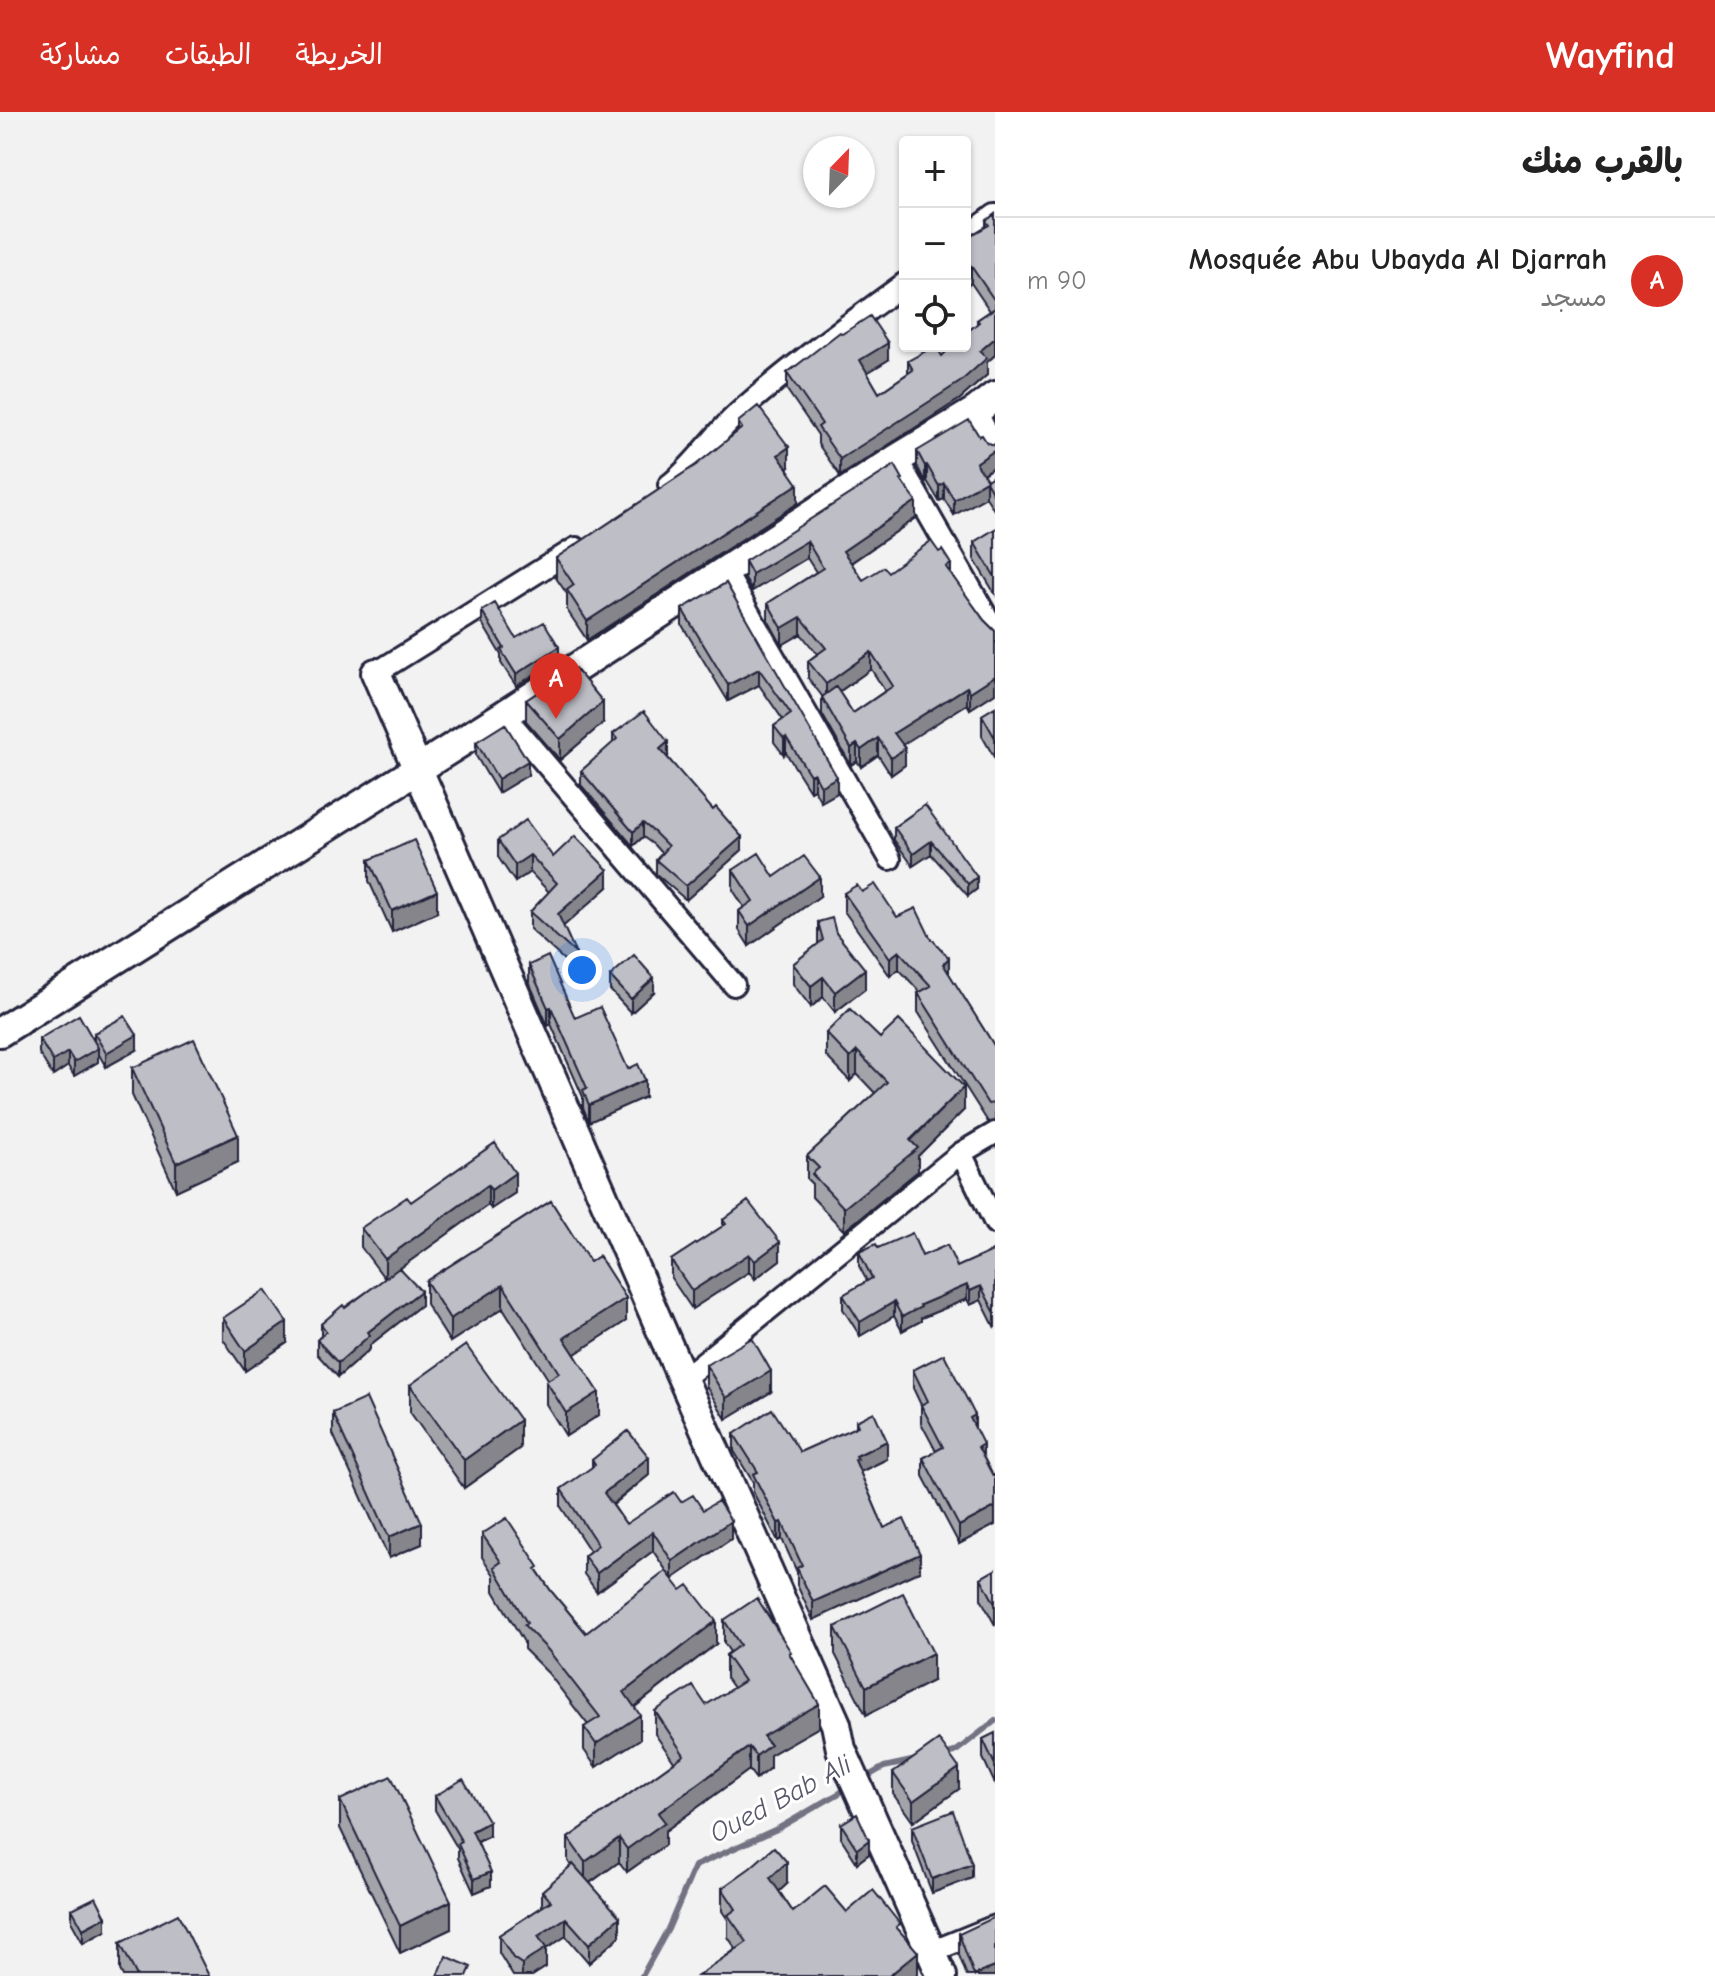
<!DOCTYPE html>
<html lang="ar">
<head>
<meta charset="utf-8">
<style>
	:root { --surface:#fff; --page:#f2f2f2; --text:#222; --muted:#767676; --line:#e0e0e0; --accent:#d93025 }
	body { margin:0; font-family:"Comic Neue","Playpen Sans Arabic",sans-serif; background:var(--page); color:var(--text); direction:rtl }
	.controls { position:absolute; right:24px; top:24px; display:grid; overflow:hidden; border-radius:8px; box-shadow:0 2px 6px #0004 }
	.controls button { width:72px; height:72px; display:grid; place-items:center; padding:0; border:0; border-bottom:2px solid var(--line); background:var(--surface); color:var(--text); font:40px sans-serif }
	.compass { position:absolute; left:803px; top:24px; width:72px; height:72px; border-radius:50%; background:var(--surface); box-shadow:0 2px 6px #0004; rotate:23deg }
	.you { position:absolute; left:582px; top:858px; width:28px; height:28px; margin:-20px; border:6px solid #fff; border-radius:50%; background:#1a73e8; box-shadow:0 0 0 12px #1a73e833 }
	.badge { display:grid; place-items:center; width:52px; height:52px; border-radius:50%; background:var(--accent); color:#fff; font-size:26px; font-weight:700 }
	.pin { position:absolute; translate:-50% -66px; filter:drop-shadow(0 2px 4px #0008) }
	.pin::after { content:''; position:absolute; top:42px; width:28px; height:24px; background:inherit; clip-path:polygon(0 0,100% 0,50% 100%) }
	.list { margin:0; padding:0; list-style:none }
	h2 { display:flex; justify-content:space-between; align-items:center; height:104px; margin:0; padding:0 32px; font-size:34px }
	h2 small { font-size:26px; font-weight:400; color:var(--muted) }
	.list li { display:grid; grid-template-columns:52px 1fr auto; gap:24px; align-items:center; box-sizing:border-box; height:128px; padding:0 32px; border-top:2px solid var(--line) }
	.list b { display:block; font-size:30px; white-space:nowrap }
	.list p { margin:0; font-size:26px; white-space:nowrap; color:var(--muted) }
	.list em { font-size:26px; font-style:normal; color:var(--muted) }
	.icon { flex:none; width:44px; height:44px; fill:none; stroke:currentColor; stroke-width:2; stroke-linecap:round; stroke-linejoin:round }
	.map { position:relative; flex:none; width:995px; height:1864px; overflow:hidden; direction:ltr }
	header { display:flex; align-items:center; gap:48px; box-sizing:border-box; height:112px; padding:0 40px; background:var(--accent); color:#fff }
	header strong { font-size:38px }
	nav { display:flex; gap:44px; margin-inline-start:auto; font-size:28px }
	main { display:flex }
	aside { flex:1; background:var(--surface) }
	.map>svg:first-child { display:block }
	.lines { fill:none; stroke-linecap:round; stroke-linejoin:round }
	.stream { stroke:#727282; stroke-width:6 }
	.street-casing { stroke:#22223b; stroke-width:26 }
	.secondary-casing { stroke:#22223b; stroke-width:34 }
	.street { stroke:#fff; stroke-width:20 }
	.secondary { stroke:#fff; stroke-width:28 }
	.wall { fill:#a3a3aa; stroke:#22223b; stroke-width:2; fill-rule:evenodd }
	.shaded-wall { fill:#85858b; stroke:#22223b; stroke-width:2 }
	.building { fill:#bebec6; stroke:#22223b; stroke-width:2 }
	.labels { text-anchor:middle; stroke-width:6; stroke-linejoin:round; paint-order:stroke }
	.water-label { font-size:28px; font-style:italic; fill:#58586b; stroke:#fff }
</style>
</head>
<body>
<header>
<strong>Wayfind</strong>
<nav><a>الخريطة</a><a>الطبقات</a><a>مشاركة</a></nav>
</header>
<main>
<aside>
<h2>بالقرب منك<small></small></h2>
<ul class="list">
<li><span class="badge">A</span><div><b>Mosquée Abu Ubayda Al Djarrah</b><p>مسجد</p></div><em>90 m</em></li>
</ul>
</aside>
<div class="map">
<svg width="995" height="1864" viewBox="0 0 995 1864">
	<rect width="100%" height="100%" fill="#f2f2f3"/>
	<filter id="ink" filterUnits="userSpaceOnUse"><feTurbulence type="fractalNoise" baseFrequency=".0125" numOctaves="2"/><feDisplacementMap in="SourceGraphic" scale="16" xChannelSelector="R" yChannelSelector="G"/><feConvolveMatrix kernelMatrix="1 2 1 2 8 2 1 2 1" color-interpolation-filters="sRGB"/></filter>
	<g filter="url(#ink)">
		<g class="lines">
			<path class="stream" d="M943,1643L955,1640L995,1609
				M863,1667L884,1655L916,1648
				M642,1864L668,1817L695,1754L779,1716L850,1675"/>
			<g class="street-casing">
				<path id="street" d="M965,126L995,103
					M976,299L995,336
					M897,347L995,519
					M669,373C695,353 712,325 736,303C789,255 848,213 905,171
					M726,461L890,747
					M376,561L576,436
					M504,603L734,873
					M961,1041L995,1111
					M684,1266L961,1041L995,1021
					M931,1840L995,1814"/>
			</g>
			<g class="secondary-casing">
				<path id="secondary" d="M376,561L669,1236L836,1612L841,1637L942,1864
					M0,920L504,603L897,347L976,299L995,284"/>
			</g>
			<use href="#street" class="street"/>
			<use href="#secondary" class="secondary"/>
		</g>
		<path class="wall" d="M995,102V243L987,250V263L960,287L840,364L818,332V323L787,278V261L842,222L888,248L867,261L879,281L908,261V249L942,244L977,212V208L990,199L971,171L965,127L986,114V109Z
			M738,310L789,355L787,356L798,391L587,528L567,498V482L556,466V446L696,353L738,320Z
			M979,324L987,331L995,333V354L983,362L987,368L995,363V398H994L986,385L954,403L944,387L939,389L927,369L925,370L917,354V339Z
			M903,371L916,406L851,451L863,468L888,460L951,463L984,508L995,519V581L970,597L967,592L902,632L905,653L891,663L878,643L861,655L857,649L851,653L822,602V584L808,566V549L817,542L801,522L782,533L768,508V491L816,460L807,446L752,479L745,467V449ZM871,557L885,579L853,601L839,580Z
			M995,417V482L974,447V430Z
			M726,471L837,681L821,690L814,677L810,679L786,641L784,643L774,630V614L783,608L759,573L728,589L682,513V497Z
			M482,499L516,526L559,547L516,574L501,551V543L482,511Z
			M526,588L603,611L560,648L526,609Z
			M995,595V647L982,624V603Z
			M613,622L668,644L667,645L742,738L686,788L656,762V748L662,742L654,733L643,725L633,734L581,673V659L613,631Z
			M476,630L528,663L498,681L476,644Z
			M925,693L977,777L968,784L931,742L913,754L894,728V715Z
			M498,728L553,745L608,775L563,814L576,842V859L530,817V800L549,780L530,760L515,770L498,745Z
			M369,748L437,800L392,820L369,769Z
			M733,758L774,765L820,784L749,834L739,818V799L744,795L733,778Z
			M862,780L897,805L930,825L949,862L995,935V1009L988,1010L918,900V881L920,880L899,857L890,864L844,799V781Z
			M818,810L836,821L865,877L835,900L823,885L811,895L793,872V852L818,832Z
			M529,853L575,906L645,985L589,1010L583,995V985L551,912L548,914L529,870Z
			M610,864L654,880L631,901L610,878Z
			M94,921L137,938L106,955L98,941V950L74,964L68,954L53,964L39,941V927L94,930Z
			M826,921L880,926L964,998L918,1044V1059L844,1119L812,1085V1072L807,1067V1044L875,981L857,962L850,969L826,944Z
			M132,956L238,1050L176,1079L132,983Z
			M495,1031L515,1081L491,1097L488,1093L400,1156L421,1193L370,1233V1237L338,1265L317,1242V1228L321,1224V1212L385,1167L361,1135V1116L411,1090Z
			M551,1089L626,1209L575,1242L599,1303L566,1324L546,1292V1269L548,1267L503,1196L450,1230L426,1192V1169Z
			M723,1108L780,1148L755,1167L749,1160L692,1197L671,1166V1148L723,1114Z
			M878,1136L922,1144L957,1155L995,1138V1216L981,1188L970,1193L967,1187L921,1206V1209L902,1219L894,1204L860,1224L843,1197V1183L867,1169L859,1154V1140Z
			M223,1206L287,1231L245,1259L223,1227Z
			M706,1253L771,1280L726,1307L706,1274Z
			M913,1258L975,1316L983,1344L993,1364L995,1363V1413L959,1432L923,1364V1346L936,1339L921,1311V1293L913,1276Z
			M410,1273L520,1336L464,1376L410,1300Z
			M333,1301L422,1432L389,1446L333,1322Z
			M856,1309L887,1347L860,1360L884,1416L920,1459L813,1508L797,1473V1460L782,1427L778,1429L753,1380V1370L734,1339V1322L800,1340L856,1315Z
			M592,1348L649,1363L613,1393L626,1412L681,1390L703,1398L731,1427L672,1467L653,1439L597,1480L584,1462V1444L590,1439L561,1395V1377L592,1356Z
			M482,1422L539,1461L551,1479L586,1521L716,1532L635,1595L640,1627L596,1655L584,1638V1615L588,1613L548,1561L524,1537V1530L494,1479V1463L482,1445Z
			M995,1458V1513L981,1487V1466Z
			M724,1508L791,1544L819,1615L770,1643V1656L756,1667L749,1658L665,1719V1733L627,1760L619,1750L590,1771L620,1824L589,1851L566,1824L546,1837V1855L532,1864H513L499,1841V1823L542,1795V1779L571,1754L568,1749V1726L674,1650L655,1622V1599L706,1593L733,1576L726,1566V1543L730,1540L724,1531Z
			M835,1515L933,1569L866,1603L835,1542Z
			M995,1621V1672L983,1646V1627Z
			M893,1661L959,1677L913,1710L893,1682Z
			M435,1684L489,1724L478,1730L491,1774L474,1781L458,1746V1737L435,1698Z
			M340,1688L451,1817L400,1841L340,1716Z
			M841,1712L869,1742L857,1751L841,1726Z
			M912,1715L972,1766L932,1781L912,1729Z
			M787,1772L779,1779L793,1800H847L900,1819L918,1862L915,1864H698L736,1837L728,1825V1808L722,1799V1776Z
			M72,1797L106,1819L83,1831L72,1811Z
			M959,1822L995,1864H967L959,1843Z
			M120,1831L209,1864H123L120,1858Z"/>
		<path class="shaded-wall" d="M971,154V171L965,176V159Z
			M995,226V243L987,250V263L960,287L840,364V347L980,239Z
			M888,231V248L860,265V248Z
			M789,335V355L778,363V343Z
			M995,338V354L976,367V351Z
			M927,353V369L925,370V354Z
			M986,369V385L954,403V388Z
			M944,371V387L939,389V374Z
			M798,372V391L587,528V509Z
			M916,389V406L843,456V439Z
			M807,429V446L752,479V462Z
			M951,452V469L946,455Z
			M801,505V522L782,533V516Z
			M559,535V547L516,574V562Z
			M871,540V557L826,589V572Z
			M759,557V573L728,589V573Z
			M995,564V581L970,597V580Z
			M967,575V592L894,638V621Z
			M603,590V611L560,648V627Z
			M786,625V641L784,643V627Z
			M878,626V643L861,655V638Z
			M668,630V644L660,650V637Z
			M857,632V649L851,653V636Z
			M905,636V653L891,663V646Z
			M528,649V663L498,681V667Z
			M814,661V677L810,679V663Z
			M837,665V681L821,690V674Z
			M643,711V725L633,734V720Z
			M742,725V738L686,788V774Z
			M931,729V742L913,754V742Z
			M530,743V760L515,770V753Z
			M608,758V775L558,819V802Z
			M820,765V784L749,834V814Z
			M977,765V777L968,784V772Z
			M437,779V800L392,820V799Z
			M899,839V857L890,864V846Z
			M949,846V864L943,852Z
			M865,857V877L835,900V880Z
			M823,865V885L811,895V874Z
			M654,866V880L631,901V887Z
			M551,895V912L548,914V896Z
			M137,923V938L106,955V941Z
			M98,936V950L74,964V950Z
			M857,939V962L850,969V946Z
			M68,940V954L53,964V949Z
			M645,968V985L589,1010V993Z
			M964,975V998L918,1044V1059L844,1119V1096Z
			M238,1023V1050L176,1079V1051Z
			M515,1061V1081L491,1097V1078Z
			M488,1073V1093L385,1167V1147Z
			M780,1130V1148L755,1167V1149Z
			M749,1142V1160L692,1197V1179Z
			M503,1173V1196L450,1230V1207Z
			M967,1173V1187L921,1206V1209L902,1219V1205L920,1193Z
			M981,1174V1188L970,1193V1179Z
			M421,1179V1193L370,1233V1237L338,1265V1251L368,1220Z
			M626,1186V1209L564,1249V1226Z
			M894,1190V1204L860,1224V1210Z
			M287,1210V1231L245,1259V1239Z
			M771,1259V1280L726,1307V1286Z
			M599,1280V1303L566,1324V1301Z
			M975,1303V1321L970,1306Z
			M520,1308V1336L464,1376V1348Z
			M887,1329V1347L858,1361L855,1348L856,1344Z
			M983,1332V1350L978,1335Z
			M649,1345V1363L604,1399V1381Z
			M995,1395V1413L959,1432V1414Z
			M731,1409V1427L672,1467V1449Z
			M782,1410V1427L778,1429V1411Z
			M422,1411V1432L389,1446V1425Z
			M653,1420V1439L597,1480V1461Z
			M920,1442V1459L813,1508V1490Z
			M716,1509V1532L624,1603V1580Z
			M933,1541V1569L866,1603V1575Z
			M819,1592V1615L770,1643V1656L756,1667V1644L763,1624Z
			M640,1603V1627L596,1655V1632Z
			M749,1635V1658L665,1719V1733L627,1760V1737L658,1701Z
			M959,1656V1677L913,1710V1689Z
			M489,1710V1724L472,1733V1719Z
			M619,1726V1750L585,1774V1750Z
			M869,1728V1742L857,1751V1737Z
			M787,1750V1772L770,1788V1766Z
			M972,1752V1766L932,1781V1767Z
			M491,1760V1774L474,1781V1767Z
			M451,1789V1817L400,1841V1814Z
			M106,1805V1819L83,1831V1817Z
			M620,1805V1824L589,1851V1832Z
			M566,1806V1824L546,1837V1855L532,1864H522V1852L538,1824Z
			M918,1840V1862L915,1864H889Z
			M995,1855V1864H974V1863Z"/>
		<path class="building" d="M995,102V189L971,154L965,159V127L989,113L986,109Z
			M995,196V226L980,239L987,246L960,270L840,347L818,315L822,312L787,261L840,220L842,222L870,204L888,231L860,248L879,281L913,258L908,249L935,234H936L942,244L952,234H965V222L979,210L977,208Z
			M758,294L789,335L778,343L798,372L587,509L567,478L574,473L556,446L696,353L742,316L738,310Z
			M969,308L979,324L982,323L987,331L995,333V338L976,351L987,368L995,363V383H994L986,369L954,388L944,371L939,374L927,353L925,354L917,339Z
			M895,353L903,367L901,368L916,389L843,439L863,468L884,455L888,460L931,429L939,440L942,438L951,452L946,455L984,508L995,519V564L970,580L967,575L894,621L905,636L891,646L878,626L861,638L857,632L851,636L822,585L836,575L853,601L893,574L871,540L826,572L808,549L826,536L801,505L782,516L768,491L823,456L807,429L752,462L745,449Z
			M995,417V465L974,430Z
			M726,471L837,665L821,674L814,661L810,663L786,625L784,627L774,614L791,602L759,557L728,573L682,497Z
			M495,491L516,526L544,510L559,535L516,562L501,538L504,536L482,499Z
			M575,556L603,590L560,627L526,588Z
			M995,595V626L982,603Z
			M644,599L668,630L660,637L713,698L716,695L742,725L686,774L656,748L668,734L654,720L643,711L633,720L581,659L617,627L613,622Z
			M505,612L528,649L498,667L476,630Z
			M925,693L977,765L968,772L931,729L913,742L894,715Z
			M526,708L553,745L575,724L608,758L558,802L576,842L530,800L557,771L530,743L515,753L498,728Z
			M414,728L437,779L392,799L369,748Z
			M759,741L774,765L804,744L820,765L749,814L739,799L753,789L733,758Z
			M875,772L897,805L916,796L930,825L949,846L943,852L995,935V991L988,992L918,881L931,874L899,839L890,846L844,781L857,773L862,780Z
			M832,806L836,821L865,857L835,880L823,865L811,874L793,852L823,828L818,810Z
			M634,843L654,866L631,887L610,864Z
			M548,844L575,906L600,895L628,957L638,952L645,968L589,993L583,978L587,976L551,895L548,896L529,853Z
			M850,897L880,926L899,908L964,975L910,1028L918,1036L844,1096L812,1062L819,1056L807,1044L887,970L857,939L850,946L826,921Z
			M79,903L98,936L74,950L68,940L53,949L39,927Z
			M125,904L137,923L106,941L94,921Z
			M194,927L238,1023L176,1051L132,956Z
			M495,1031L515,1061L491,1078L488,1073L385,1147L361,1116L407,1085L411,1090Z
			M551,1089L590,1150L599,1144L626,1186L564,1226L599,1280L566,1301L546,1269L559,1261L503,1173L450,1207L426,1169Z
			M748,1089L780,1130L755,1149L749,1142L692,1179L671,1148L726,1112L723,1108Z
			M912,1121L922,1144L947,1133L957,1155L995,1138V1201L981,1174L970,1179L967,1173L920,1193L921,1195L902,1205L894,1190L860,1210L843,1183L872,1166L859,1140L876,1132L878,1136Z
			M399,1156L421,1179L368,1220L370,1223L338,1251L317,1228L326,1219L321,1212L343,1193L345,1196Z
			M265,1178L287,1210L245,1239L223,1206Z
			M752,1226L771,1259L726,1286L706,1253Z
			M466,1233L520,1308L464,1348L410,1273Z
			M944,1242L975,1303L970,1306L983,1332L978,1335L993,1364L995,1363V1395L959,1414L923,1346L943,1335L921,1293L928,1289L913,1258Z
			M366,1286L422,1411L389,1425L333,1301Z
			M772,1297L800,1340L858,1314L856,1309L874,1300L887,1329L856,1344L858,1347L855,1348L884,1416L904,1407L920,1442L813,1490L797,1456L802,1453L782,1410L778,1411L753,1362L758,1360L734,1322Z
			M628,1319L649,1345L604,1381L626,1412L674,1380L681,1390L693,1383L703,1398L718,1389L731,1409L672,1449L653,1420L597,1461L584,1444L598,1433L561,1377L595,1353L592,1348Z
			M507,1406L539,1455L536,1457L551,1479L586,1521L666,1459L681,1478L688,1473L716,1509L624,1580L640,1603L596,1632L584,1615L600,1605L548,1538L524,1513L527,1511L494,1455L501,1450L482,1422Z
			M995,1458V1492L981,1466Z
			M903,1481L933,1541L866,1575L835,1515Z
			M757,1486L791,1540L789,1541L819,1592L763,1624L770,1633L756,1644L749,1635L658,1701L665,1710L627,1737L619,1726L585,1750L568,1726L684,1643L655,1599L693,1574L706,1593L744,1569L726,1543L740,1533L724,1508Z
			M995,1621V1653L983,1627Z
			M939,1628L959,1656L913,1689L893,1661Z
			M391,1664L451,1789L400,1814L340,1688Z
			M463,1667L489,1710L472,1719L491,1760L474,1767L458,1732L462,1730L435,1684Z
			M953,1699L972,1752L932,1767L912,1715Z
			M857,1702L869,1728L857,1737L841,1712Z
			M774,1735L787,1750L770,1766L793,1800L825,1774L847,1800L873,1778L900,1812L896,1815L918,1840L889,1864H698L747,1830L728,1803L736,1797L722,1776L750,1756Z
			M573,1752L620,1805L589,1832L566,1806L538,1824L546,1836L522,1852L513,1846L499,1823L551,1789L542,1779Z
			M96,1785L106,1805L83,1817L72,1797Z
			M178,1802L209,1864H137L120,1831Z
			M995,1805V1855L974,1863L959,1822Z
			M446,1844L471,1855L467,1864H438Z"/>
	</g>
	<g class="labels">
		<g class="water-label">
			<text transform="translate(780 1686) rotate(-28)" y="10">Oued Bab Ali</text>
		</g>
	</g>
</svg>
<div class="controls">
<button>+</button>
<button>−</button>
<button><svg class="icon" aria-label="locate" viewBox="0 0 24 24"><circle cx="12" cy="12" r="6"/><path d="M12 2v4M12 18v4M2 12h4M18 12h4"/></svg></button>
</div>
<svg class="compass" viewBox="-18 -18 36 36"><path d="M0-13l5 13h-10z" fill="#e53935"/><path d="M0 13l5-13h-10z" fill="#767676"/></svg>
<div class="you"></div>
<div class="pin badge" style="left:556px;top:607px">A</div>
</div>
</main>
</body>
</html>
